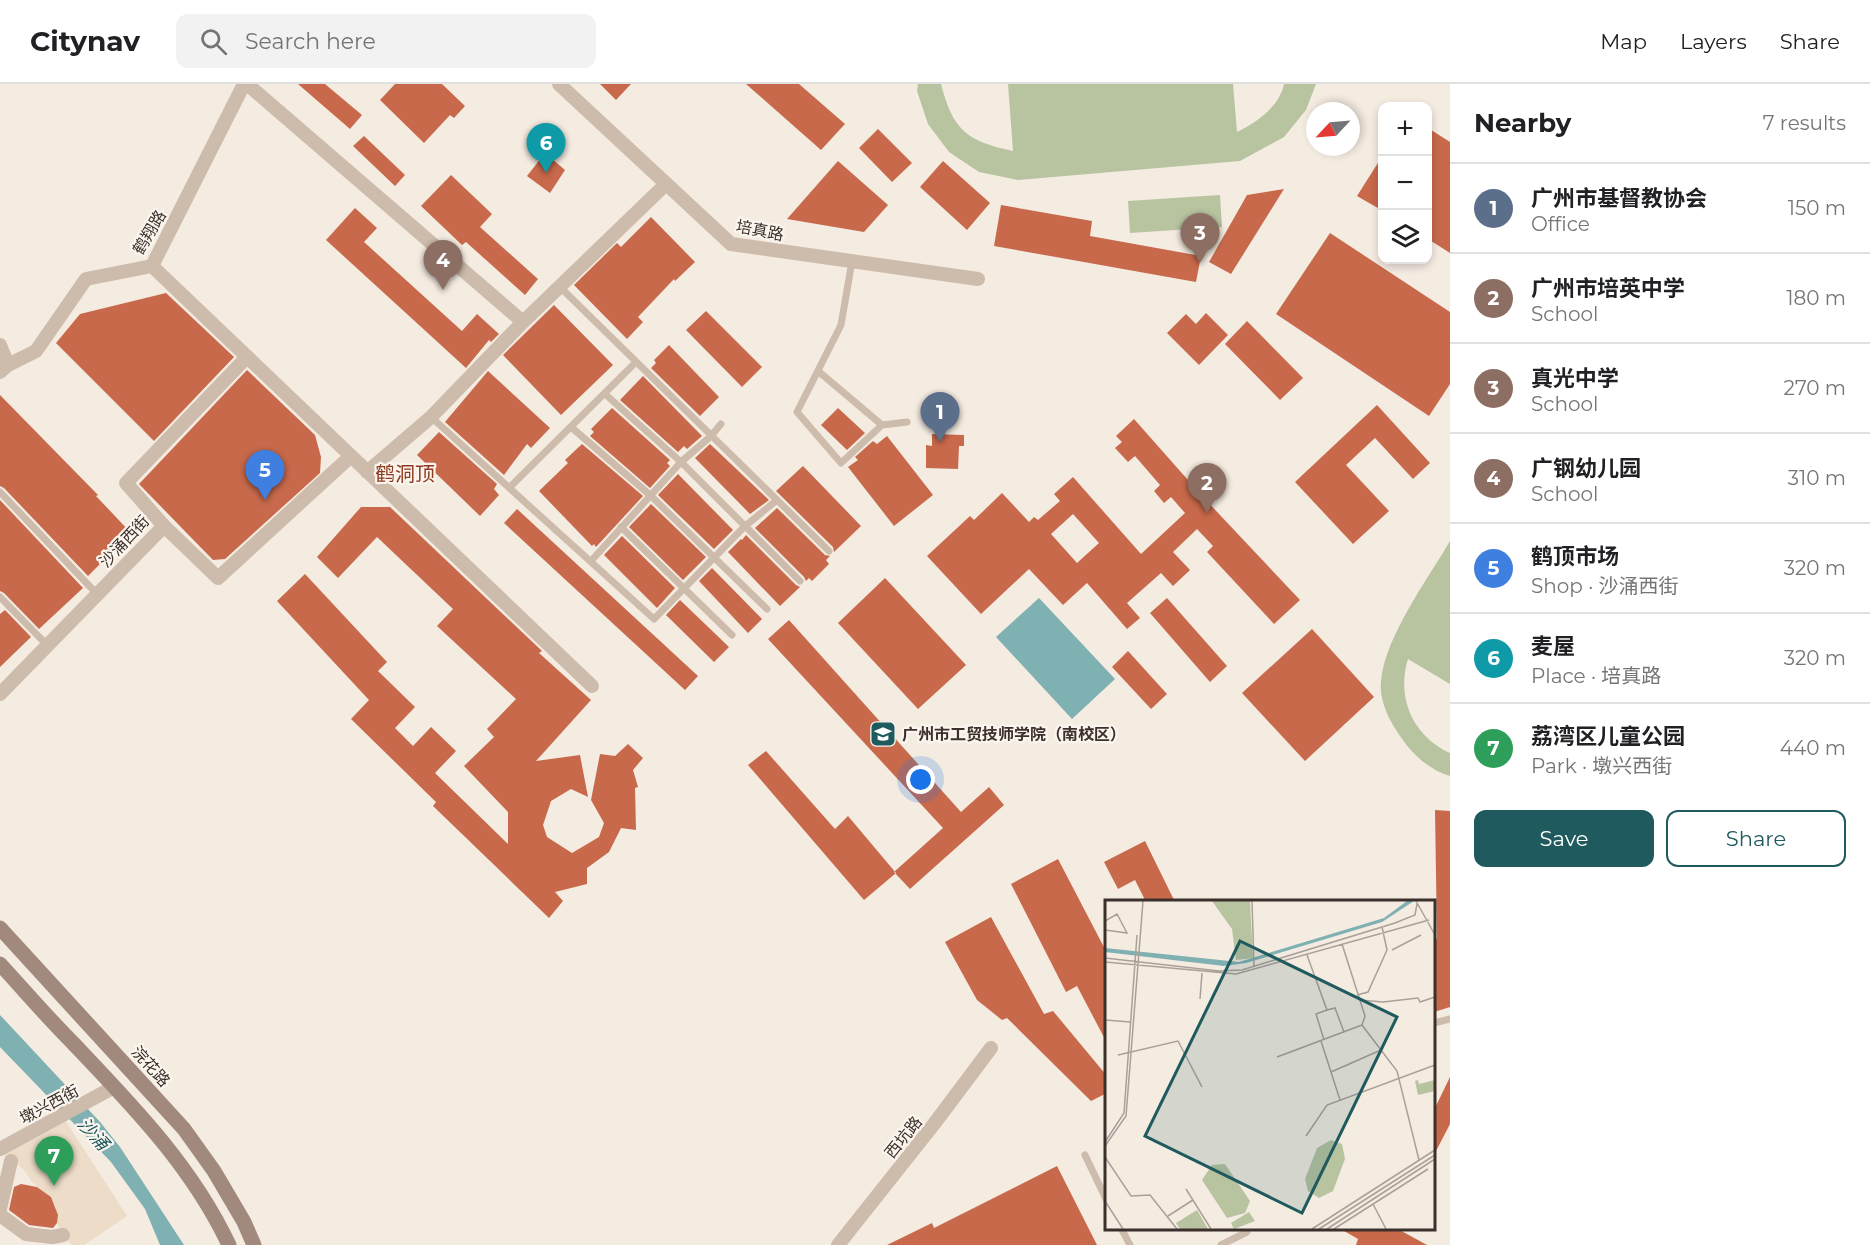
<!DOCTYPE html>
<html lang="en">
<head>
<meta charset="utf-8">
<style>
	:root { --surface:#fff; --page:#f2f2f2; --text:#202124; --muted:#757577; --line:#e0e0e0; --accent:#1f5a5e }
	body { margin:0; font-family:Montserrat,"Noto Sans SC",sans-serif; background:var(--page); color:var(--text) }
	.controls { position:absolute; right:18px; top:18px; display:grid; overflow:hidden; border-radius:12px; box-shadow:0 3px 9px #0003 }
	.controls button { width:54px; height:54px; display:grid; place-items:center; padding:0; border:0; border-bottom:2px solid var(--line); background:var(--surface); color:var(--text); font:30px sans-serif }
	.compass { position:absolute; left:1306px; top:18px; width:54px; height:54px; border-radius:50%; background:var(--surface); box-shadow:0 3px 9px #0003; rotate:244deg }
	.you { position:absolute; left:921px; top:696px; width:21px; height:21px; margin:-15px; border:4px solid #fff; border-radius:50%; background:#1a73e8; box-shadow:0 0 0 9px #1a73e833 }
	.badge { display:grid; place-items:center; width:39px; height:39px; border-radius:50%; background:var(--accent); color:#fff; font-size:20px; font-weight:700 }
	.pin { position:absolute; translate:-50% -50px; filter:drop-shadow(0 2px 3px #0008) }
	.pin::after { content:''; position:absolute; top:32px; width:21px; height:18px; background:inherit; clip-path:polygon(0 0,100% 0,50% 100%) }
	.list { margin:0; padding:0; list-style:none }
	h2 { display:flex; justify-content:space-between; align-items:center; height:78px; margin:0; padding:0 24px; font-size:26px }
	h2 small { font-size:20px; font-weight:400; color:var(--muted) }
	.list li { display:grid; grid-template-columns:39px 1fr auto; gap:18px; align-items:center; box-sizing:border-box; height:90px; padding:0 24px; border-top:2px solid var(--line) }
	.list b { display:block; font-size:22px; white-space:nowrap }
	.list p { margin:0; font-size:20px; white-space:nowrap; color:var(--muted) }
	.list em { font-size:20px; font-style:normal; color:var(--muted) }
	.actions { display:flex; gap:12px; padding:18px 24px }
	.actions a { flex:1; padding:14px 0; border:2px solid var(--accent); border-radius:12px; text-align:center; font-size:21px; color:var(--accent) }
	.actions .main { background:var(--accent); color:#fff }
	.icon { flex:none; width:33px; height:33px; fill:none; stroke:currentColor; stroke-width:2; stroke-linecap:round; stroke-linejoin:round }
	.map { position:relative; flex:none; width:1450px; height:1161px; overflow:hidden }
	header { display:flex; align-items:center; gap:36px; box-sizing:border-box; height:84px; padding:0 30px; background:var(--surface); border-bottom:2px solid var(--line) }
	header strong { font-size:28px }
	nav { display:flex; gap:33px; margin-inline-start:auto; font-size:21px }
	.search { width:420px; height:54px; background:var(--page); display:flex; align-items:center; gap:15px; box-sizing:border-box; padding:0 21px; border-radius:12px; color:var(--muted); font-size:22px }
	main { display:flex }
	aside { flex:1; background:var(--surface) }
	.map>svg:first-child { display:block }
	.green { fill:#b8c4a0 }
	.plaza { fill:#ecdcc8 }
	.water { fill:#7fb0b2 }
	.building { fill:#c8694b; fill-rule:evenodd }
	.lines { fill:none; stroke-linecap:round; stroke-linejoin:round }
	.lane { stroke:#cdbbac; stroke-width:7 }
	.street { stroke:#cdbbac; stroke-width:14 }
	.secondary { stroke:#a18a7d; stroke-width:15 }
	.labels { text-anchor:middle; stroke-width:4.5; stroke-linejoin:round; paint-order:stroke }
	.street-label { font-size:16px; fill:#3b302b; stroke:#fbf5ee }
	.poi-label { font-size:16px; font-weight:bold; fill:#3b302b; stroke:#fbf5ee; text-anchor:start }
	.water-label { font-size:18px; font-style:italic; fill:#1f5a5e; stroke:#fbf5ee }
	.quarter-label { font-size:20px; fill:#8c3b22; stroke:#fbf5ee }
	.inset-road { fill:none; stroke:#aaa098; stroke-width:1.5 }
	.view { fill:#1f5a5e; fill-opacity:0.15; stroke:#1f5a5e; stroke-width:3 }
	.inset-edge { fill:none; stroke:#3b302b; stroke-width:3 }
</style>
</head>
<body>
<header>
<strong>Citynav</strong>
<div class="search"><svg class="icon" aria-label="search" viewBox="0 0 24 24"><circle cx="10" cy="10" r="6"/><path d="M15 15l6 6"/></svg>Search here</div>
<nav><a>Map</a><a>Layers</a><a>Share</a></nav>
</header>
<main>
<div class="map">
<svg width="1450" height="1161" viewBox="0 0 1450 1161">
	<rect width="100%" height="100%" fill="#f4ebe1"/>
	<path class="green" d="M918,0H941C953,46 966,57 1013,67L1008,0H1233L1237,48C1256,39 1280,22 1284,0H1316L1306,26L1284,53L1240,77L1018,96L979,88L949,68L928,40L917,7Z
		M1220,111L1222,143L1130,149L1128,117Z
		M1450,457V600L1408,575C1396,614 1413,652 1450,669V692C1427,685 1410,668 1398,649C1388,634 1379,615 1381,597C1385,553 1427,496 1450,457Z"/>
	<path class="plaza" d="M65,1036L127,1132L84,1161H72L63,1151L57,1139L56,1124L51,1113L33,1099L23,1085L4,1070Z"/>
	<path class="water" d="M1039,514L1115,595L1072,635L996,553Z
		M0,931L100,1038L120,1063L184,1161H160L145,1125L111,1078L0,963Z"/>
	<path class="building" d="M298,0H325L362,31L350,45Z
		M395,0H442L465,22L454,34L450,31L424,59L380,16Z
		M600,0H631L616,16Z
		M746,0H799L845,40L821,66Z
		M1428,44L1450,58V169L1428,155Z
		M878,45L912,79L892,98L859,64Z
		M364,52L405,91L395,102L353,62Z
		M545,69L565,86L550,109L527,92Z
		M1383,71V127L1357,112Z
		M838,77L888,121L864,148L787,135Z
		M943,77L990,119L967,146L920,103Z
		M451,91L492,130L480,143L538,195L525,211L466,158L462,161L421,122Z
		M1284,105L1231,190L1209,178L1247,111Z
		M1001,121L1092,137L1090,152L1201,172L1196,198L994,162Z
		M355,124L377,144L364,158L462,247L477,230L499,250L491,258L489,256L466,284L326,156Z
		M651,133L695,178L675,197L674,195L638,233L643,238L627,255L574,201L617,159L621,163Z
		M1330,149L1450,228V300L1429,332L1276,230Z
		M166,209L234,273L154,357L56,259L80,230Z
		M554,221L613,281L561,331L503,271Z
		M706,227L762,283L742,303L686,246Z
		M1206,229L1228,251L1199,281L1167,249L1186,230L1196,240Z
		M1247,237L1303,294L1280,316L1225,260Z
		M669,261L719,313L700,332L651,284L656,279L654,276Z
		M247,286L315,351L321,373L320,389L225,475L213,476L139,400Z
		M488,287L550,344L531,364L527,360L504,391L445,338Z
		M643,292L702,352L687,365L684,362L678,368L620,316Z
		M0,311L98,411L96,412L131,449L88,492L4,404L0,402Z
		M1377,321L1430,379L1413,395L1375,354L1346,381L1389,427L1353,460L1295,398Z
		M612,324L670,376L667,379L670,382L650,404L590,352L594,348L591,345Z
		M838,324L865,349L847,366L821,341Z
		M1134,335L1203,413L1300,516L1274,540L1207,468L1213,462L1197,445L1173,468L1190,486L1173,502L1161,489L1127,519L1140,534L1127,545L1087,499L1063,521L1029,485L981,530L927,472L970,432L974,436L1002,409L1029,438L1034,433L1038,436L1060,417L1054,410L1073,393L1141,470L1185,429L1171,413L1164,419L1154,407L1160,401L1135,372L1128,378L1115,364L1122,358L1116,352ZM1073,430L1099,459L1077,479L1051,450Z
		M439,348L497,400L494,405L499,411L480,432L417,371Z
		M932,350L964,351V362H959L958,385L926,384V361L932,362Z
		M887,352L933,411L894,442L848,383L858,376L855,373L873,357L877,360Z
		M582,360L643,412L596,463L594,460L592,462L539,407L568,379L565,376Z
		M710,360L769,416L750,430L695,374Z
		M803,382L861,442L834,468L833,463L776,407Z
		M678,390L733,446L714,465L658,411Z
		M0,416L83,504L39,545L4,509L0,507Z
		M651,420L706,473L683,496L629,443Z
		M361,423H390L542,567L539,569L591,616L536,677L580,671L588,713L571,705L551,717L543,741L547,753L572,769L599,753L604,739L591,716L600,670L615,672L628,660L643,674L633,686L638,703L635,704L636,746L621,744L609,768L587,784V800L555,808L563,817L549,834L433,722L436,718L351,635L369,616L277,517L305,490L387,578L378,587L415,623L395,644L413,662L431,643L456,667L435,689L508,760V728L464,682L494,653L487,645L516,615L437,542L453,525L377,453L338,494L317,473Z
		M777,424L825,471L830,472L826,476L829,480L812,497L809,494L806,497L804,493L755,444Z
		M517,425L698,592L685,606L504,439Z
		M746,451L796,501L800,503L780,522L728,468L741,455L742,456Z
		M622,452L675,504L657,524L604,471Z
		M712,484L762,535L748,549L699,497Z
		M885,494L966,581L918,625L838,539Z
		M1167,514L1227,582L1210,598L1150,529Z
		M680,516L729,563L714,578L666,531Z
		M5,526L31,553L0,583V530Z
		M789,536L961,728L989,703L1004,721L910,805L894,788L943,744L768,555Z
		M1312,545L1374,613L1305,677L1242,609Z
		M1128,567L1167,610L1151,625L1112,583Z
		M766,667L835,745L848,732L896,789L864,816L748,681Z
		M1435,726L1450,727V923L1434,928V856L1437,855Z
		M1145,757L1175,818H1146L1135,796L1118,805L1104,778Z
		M1058,775L1107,869V959L1077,902L1066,908L1011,800Z
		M991,833L1044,930L1053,927L1107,992V1009L1091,1017L1007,934L1002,936L977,916L945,858Z
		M1450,993V1040L1434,1071V1026Z
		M1057,1082L1097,1161H887L932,1139L934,1144Z
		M21,1100L37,1103L51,1113L58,1131L57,1139L53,1144L29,1141L9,1126L14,1103Z
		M1339,1144H1396L1427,1161H1356L1358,1155Z"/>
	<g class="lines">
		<path class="lane" d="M852,177L841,241L797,328L841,379L882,341L907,338
			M559,202L829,467
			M818,287L882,341
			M605,310L681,378L800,497
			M431,333L654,535L744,443L777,416
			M571,343L650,411L767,525
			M510,403L635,279
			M0,408L97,510
			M621,443L732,551
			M591,477L681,378L711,352L721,340
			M0,513L47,561
			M1434,939L1450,935
			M1085,1071L1106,1115
			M1121,1144L1130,1161
			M1221,1161L1247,1148"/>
		<path class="street" d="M247,0L523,238
			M559,0L731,160L978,195
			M152,182L592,602
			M0,261L8,281
			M0,288L8,281L36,267L86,195L152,182L244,0
			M367,388L431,333L523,238L666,100
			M164,442L218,494L351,372
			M0,610L164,442L126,399L247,273
			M0,1065L114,1003
			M0,1125L11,1077
			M0,1131L26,1150L52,1153L63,1151
			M838,1161L934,1040L991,964"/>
		<path class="secondary" d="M0,844L184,1045L214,1087L244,1138L254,1161
			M0,880C24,906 47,933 72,958C131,1020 192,1082 229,1161"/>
	</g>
	<defs>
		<g id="university-square" transform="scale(1.35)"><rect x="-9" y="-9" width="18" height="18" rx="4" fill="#1f5a5e" stroke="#fbf5ee"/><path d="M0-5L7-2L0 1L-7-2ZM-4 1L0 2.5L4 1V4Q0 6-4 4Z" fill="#fff"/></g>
	</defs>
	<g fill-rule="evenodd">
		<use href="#university-square" x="883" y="650"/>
	</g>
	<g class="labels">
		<g class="street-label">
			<text transform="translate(760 146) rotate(11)" y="6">培真路</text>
			<text transform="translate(149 148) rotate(-59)" y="6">鹤翔路</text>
			<text transform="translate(124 457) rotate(-47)" y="6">沙涌西街</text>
			<text transform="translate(151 982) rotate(48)" y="6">浣花路</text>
			<text transform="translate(49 1020) rotate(-28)" y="6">墩兴西街</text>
			<text transform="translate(903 1053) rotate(-51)" y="6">西坑路</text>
		</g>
		<g class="poi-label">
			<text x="902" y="656">广州市工贸技师学院（南校区）</text>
		</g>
		<g class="water-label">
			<text transform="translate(93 1050) rotate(48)" y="6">沙涌</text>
		</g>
		<g class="quarter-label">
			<text x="405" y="397">鹤洞顶</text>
		</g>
	</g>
	<g transform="translate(1105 816)">
		<rect width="330" height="330" fill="#f4ebe1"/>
		<path d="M107,1H145L148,58L131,60L127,29ZM313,180L314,184L330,180V191L313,195L310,181ZM226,240L237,244L240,259L228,291L214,298L203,291L200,279L212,248ZM120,264L145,301L140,313L122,318L97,280L107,265ZM92,310L103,329H75L71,323ZM144,312L150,321L129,329L126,323Z" fill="#b8c4a0"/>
		<path d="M302,1H309L277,22L141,63L119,66L0,52V48L134,62L279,18Z" fill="#7fb0b2"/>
		<path class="inset-road" d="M147,1L149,66M311,1L330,35M0,21L12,14L22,33L0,30M237,44L260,116L257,125L292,171L314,260M287,50L316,35M202,55L222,110L230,108L239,132M0,58L114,71L137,70L290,23L310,15L312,4M0,62L131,74L324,20M252,95L263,92L282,50L277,27M95,99L97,73M254,100L278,102L313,98L315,102L330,97M0,120L25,122M219,140L211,114L222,110M216,141L235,200M13,155L73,141L97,187M172,157L257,125M226,172L276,150M201,236L222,205L330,165M0,242L19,213L32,35M0,246L21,216L38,1M0,257L26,296L45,295L72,329M81,289L106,329M0,301L18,329M268,304L281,329M63,316L88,300M207,329L330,250M214,329L330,255M222,329L330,259M229,329L323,269"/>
		<path class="view" d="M135,41L292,117L197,313L40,236Z"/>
		<rect width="330" height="330" class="inset-edge"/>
	</g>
</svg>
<div class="controls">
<button>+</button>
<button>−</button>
<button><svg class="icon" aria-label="layers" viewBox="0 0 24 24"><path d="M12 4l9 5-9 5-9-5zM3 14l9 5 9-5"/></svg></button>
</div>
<svg class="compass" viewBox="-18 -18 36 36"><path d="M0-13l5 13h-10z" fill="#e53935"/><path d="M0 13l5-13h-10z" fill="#757577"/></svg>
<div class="you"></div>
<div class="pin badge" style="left:940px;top:358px;background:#5c6f8a">1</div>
<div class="pin badge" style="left:1207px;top:429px;background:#8d6e63">2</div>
<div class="pin badge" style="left:1200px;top:179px;background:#8d6e63">3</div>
<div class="pin badge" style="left:443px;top:206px;background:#8d6e63">4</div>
<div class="pin badge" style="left:265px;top:416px;background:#3f7fe0">5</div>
<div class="pin badge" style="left:546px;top:89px;background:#0f9aa8">6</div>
<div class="pin badge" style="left:54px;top:1102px;background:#2e9e5b">7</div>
</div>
<aside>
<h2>Nearby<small>7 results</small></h2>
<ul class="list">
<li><span class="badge" style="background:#5c6f8a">1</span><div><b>广州市基督教协会</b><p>Office</p></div><em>150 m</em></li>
<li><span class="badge" style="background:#8d6e63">2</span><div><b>广州市培英中学</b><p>School</p></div><em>180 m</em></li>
<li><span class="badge" style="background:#8d6e63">3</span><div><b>真光中学</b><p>School</p></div><em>270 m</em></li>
<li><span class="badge" style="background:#8d6e63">4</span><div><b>广钢幼儿园</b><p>School</p></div><em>310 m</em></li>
<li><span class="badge" style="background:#3f7fe0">5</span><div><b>鹤顶市场</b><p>Shop · 沙涌西街</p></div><em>320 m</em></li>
<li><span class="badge" style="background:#0f9aa8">6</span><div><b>麦屋</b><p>Place · 培真路</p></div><em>320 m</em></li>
<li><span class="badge" style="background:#2e9e5b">7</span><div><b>荔湾区儿童公园</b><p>Park · 墩兴西街</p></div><em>440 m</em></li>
</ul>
<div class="actions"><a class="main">Save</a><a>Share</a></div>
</aside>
</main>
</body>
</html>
